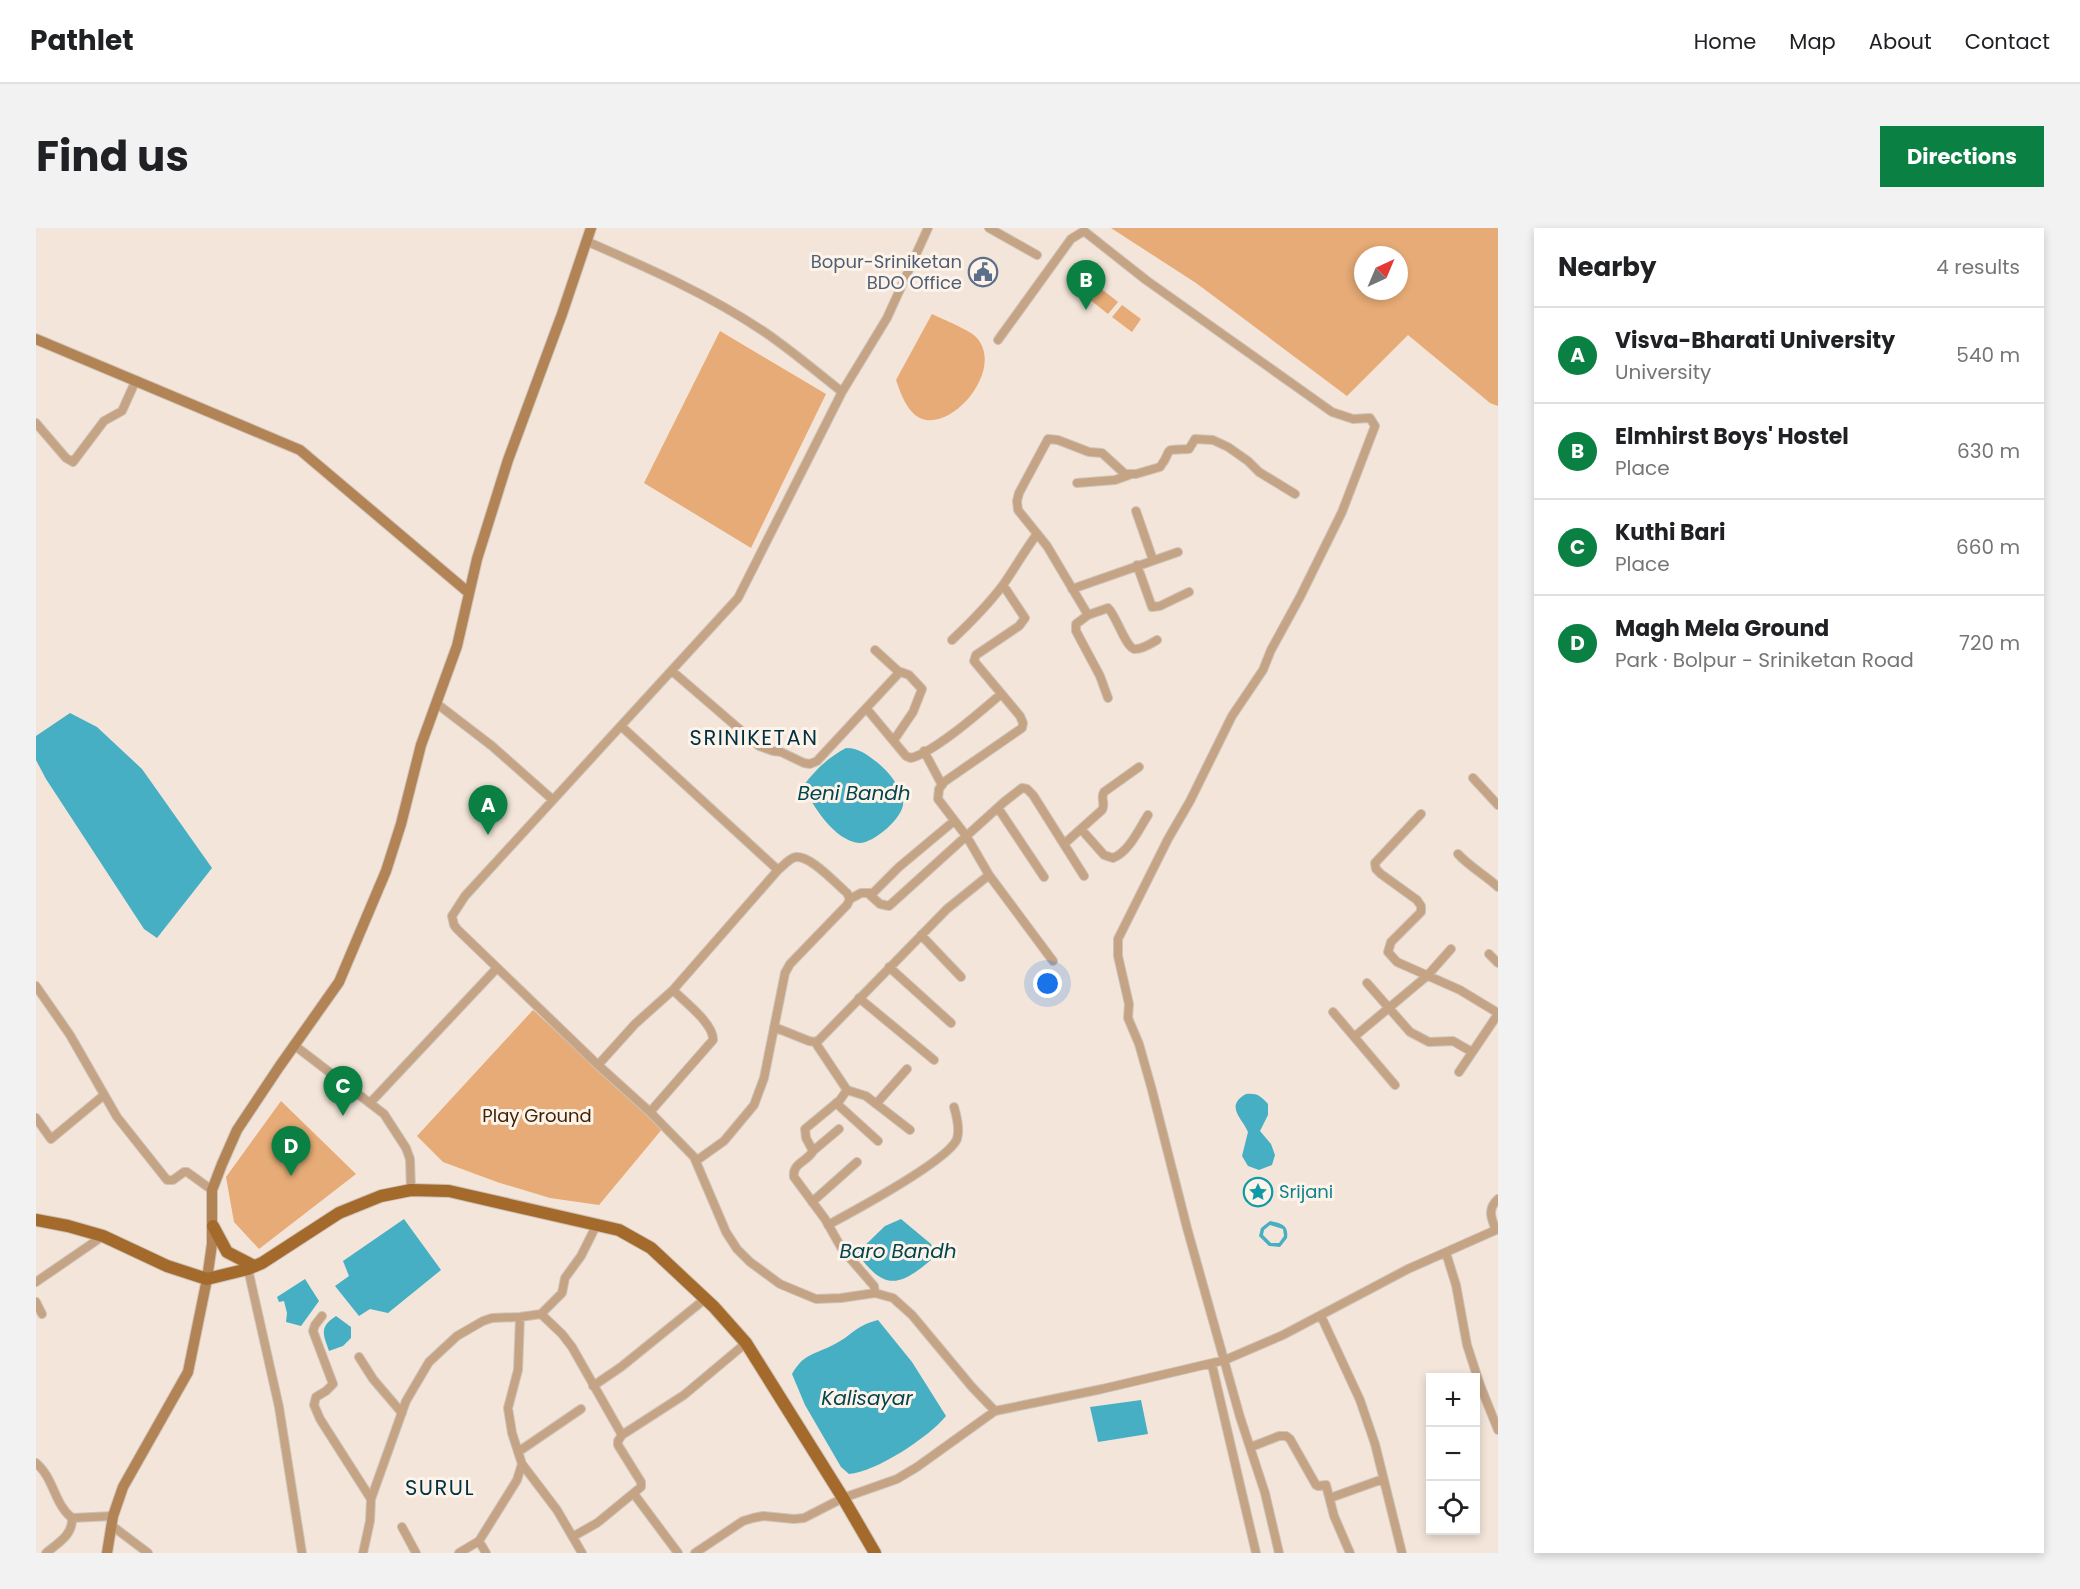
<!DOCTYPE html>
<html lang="en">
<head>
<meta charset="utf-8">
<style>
	:root { --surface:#fff; --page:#f2f2f2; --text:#202124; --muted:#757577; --line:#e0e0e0; --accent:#0b8043 }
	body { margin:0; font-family:Poppins,sans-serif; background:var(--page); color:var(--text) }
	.controls { position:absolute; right:18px; bottom:18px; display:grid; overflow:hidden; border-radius:0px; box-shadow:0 3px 9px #0003 }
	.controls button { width:54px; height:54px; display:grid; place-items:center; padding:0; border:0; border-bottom:2px solid var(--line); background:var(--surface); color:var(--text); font:30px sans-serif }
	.compass { position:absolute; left:1318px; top:18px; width:54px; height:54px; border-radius:50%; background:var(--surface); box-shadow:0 3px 9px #0003; rotate:44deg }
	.you { position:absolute; left:1012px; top:756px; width:21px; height:21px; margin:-15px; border:4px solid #fff; border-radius:50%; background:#1a73e8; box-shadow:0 0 0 9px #1a73e833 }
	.badge { display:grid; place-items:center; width:39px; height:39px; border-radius:50%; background:var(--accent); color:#fff; font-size:20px; font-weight:700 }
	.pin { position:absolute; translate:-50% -50px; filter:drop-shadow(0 2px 3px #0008) }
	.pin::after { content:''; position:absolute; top:32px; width:21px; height:18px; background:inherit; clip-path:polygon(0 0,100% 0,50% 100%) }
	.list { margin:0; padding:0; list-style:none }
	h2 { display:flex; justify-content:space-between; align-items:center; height:78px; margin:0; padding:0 24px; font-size:26px }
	h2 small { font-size:20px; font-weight:400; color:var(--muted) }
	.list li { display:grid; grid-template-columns:39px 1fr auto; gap:18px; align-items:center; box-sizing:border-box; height:96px; padding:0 24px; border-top:2px solid var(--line) }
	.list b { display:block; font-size:22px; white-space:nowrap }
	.list p { margin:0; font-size:20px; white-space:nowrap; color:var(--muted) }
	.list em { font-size:20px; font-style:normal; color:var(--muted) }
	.icon { flex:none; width:33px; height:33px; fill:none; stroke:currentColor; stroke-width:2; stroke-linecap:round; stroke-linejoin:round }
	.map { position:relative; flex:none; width:1462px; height:1325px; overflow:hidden; border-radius:0px }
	header { display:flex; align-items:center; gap:36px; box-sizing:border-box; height:84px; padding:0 30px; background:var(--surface); border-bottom:2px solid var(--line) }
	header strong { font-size:28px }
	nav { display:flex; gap:33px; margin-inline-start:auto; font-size:21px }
	.intro { display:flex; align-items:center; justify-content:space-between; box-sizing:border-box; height:144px; padding:0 36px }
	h1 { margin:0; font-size:42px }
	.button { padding:15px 27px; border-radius:0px; background:var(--accent); color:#fff; font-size:21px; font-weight:700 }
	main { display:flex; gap:36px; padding:0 36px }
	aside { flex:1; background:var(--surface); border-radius:0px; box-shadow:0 3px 9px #0003 }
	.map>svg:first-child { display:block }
	.green { fill:#e6ab76; fill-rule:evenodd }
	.water { fill:#46afc4; fill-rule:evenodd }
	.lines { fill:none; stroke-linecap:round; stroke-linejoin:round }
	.street-casing { stroke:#cfc3b8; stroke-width:10 }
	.secondary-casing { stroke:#cfc3b8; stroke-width:12 }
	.primary-casing { stroke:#cfc3b8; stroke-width:14 }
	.street { stroke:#c5a486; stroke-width:8 }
	.secondary { stroke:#b28355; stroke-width:10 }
	.primary { stroke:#a36a2c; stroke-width:12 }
	.labels { text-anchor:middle; stroke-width:6; stroke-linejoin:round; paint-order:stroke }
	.service-label { font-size:18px; fill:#4e5e75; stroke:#fef3e9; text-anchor:end }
	.park-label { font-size:18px; fill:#402304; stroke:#fef3e9 }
	.culture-label { font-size:18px; fill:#0d838f; stroke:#fef3e9; text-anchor:start }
	.water-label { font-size:20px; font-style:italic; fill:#024550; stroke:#fef3e9 }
	.quarter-label { font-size:21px; letter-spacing:1.5px; fill:#003043; stroke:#fef3e9 }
</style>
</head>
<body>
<header>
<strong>Pathlet</strong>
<nav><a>Home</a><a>Map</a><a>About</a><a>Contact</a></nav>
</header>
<div class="intro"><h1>Find us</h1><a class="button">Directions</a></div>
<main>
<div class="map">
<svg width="1462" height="1325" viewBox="0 0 1462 1325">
	<rect width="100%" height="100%" fill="#f3e5d9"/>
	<path class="green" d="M1075,0H1462V178L1454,175L1372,107L1311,168L1160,55ZM1327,27H1363V63H1327Z
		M1063,59L1082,74L1072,86L1053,71Z
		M1086,77L1105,91L1096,104L1076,89Z
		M896,86C906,91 936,103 941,110C971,145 906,215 877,185C868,176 864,163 860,152Z
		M684,103L790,166L715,320L608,255Z
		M497,782L627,900L563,977L514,970L461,954L407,934L381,908Z
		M245,873L320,946L223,1021L198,994L190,949Z"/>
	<path class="water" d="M34,485L61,499L106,541L176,640L121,710L108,701L10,551L0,532V508Z
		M810,520C824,520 831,527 842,535C853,544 865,559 867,573C870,588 837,616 823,615C799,613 775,577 768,557C780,541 793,529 810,520Z
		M1210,866C1221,865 1225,868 1232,876V887L1224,903L1235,916L1239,927L1236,937L1223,942L1212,938L1206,928L1212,904C1207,891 1188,878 1210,866Z
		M368,991L405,1042L352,1085L334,1081L323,1088L299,1058L313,1048L307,1033Z
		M865,991L895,1016L900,1028C866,1056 851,1067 821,1025L849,998Z
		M1234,993C1245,995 1253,997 1251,1010L1244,1019L1233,1018L1223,1008L1225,1000ZM1234,997L1247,1001L1248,1008L1243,1015H1235L1227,1007L1228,1002Z
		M269,1051L283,1073L265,1098L250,1094L251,1085L248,1073L243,1074L241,1069Z
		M300,1088L315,1099V1110L307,1118L293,1123C287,1106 283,1099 300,1088Z
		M842,1092L876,1134L910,1188C893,1209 840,1244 813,1246L805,1239L769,1177L756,1146C768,1125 778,1127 797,1117C816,1108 818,1098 842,1092Z
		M1105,1172L1112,1206L1062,1214L1054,1179Z"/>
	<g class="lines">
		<g class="street-casing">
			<path id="street" d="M892,0L851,90L806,164L702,370L429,668L416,688L418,697L421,701L562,837L614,884L658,929L690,1004L701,1021L714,1034L744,1056L780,1071L805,1070L839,1065L857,1070L876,1087L936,1159L959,1183
				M953,0L1001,27
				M550,13C612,40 674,67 730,105C756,123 781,144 806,164
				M962,112L1035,11L1048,3L1110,52L1296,184L1317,191L1334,190L1339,198L1306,284L1264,369L1235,422L1227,442L1196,488L1154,573L1132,611L1082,711V728L1093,776L1092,790L1103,816L1116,862L1151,1000L1204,1189L1229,1265L1243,1325
				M0,195L30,230L37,234L68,193L86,183L100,152
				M1041,255L1079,252L1093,247
				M1100,283L1117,332
				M1101,337L1116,379L1124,378L1153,364
				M967,357L989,390L983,398L940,427L938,433L984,488L987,495L986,500L908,554L903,561L902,571L931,609L953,647L1017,733
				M1036,361L1142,324
				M1052,387L1011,318L982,282L981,273L983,265L1012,211L1022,212L1053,224L1066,225L1089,246H1100L1124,239C1139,220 1123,222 1153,221L1159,211L1177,212L1192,219L1212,233L1223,244L1259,266
				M916,412C934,395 952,377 967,357C979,340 989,322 1001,306
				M636,443L723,518L737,523L745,524L768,535L774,536L781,533L861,447L862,443L839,422
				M1072,470L1064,448L1040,403V396L1052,387L1072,380C1080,387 1089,418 1098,421C1105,422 1116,415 1121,412
				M400,475L456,518L517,572
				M830,480L870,528L875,530C899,524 945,483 965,466
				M585,498L742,642
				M858,512L877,484L886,461L873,447L862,443
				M888,523L906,557
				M1437,550L1462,577
				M962,580L1008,649
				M1385,586L1339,635L1340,641L1345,646L1381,672L1385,678V684L1355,714L1352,724L1361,734L1424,762L1462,785
				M1045,601L1068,627L1077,630C1093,624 1103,601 1112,587
				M1028,616L1066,582C1070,576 1064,570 1068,564L1103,539
				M1422,626C1434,639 1449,647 1462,659
				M834,667L844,676L853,678L968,574L986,560L991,561L997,567L1048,648
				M814,671L825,665H837L863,639L918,593
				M885,707L925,749
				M1453,726L1462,735
				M853,739L915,795
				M1331,755L1374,804L1393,814L1417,813L1436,824
				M0,758L34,807L81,889L131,952H137L148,944H151L176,962
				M823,770L898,832
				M1297,784L1359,857
				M738,799L773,813L779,814L783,812L911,681L953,647
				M1318,809L1391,748L1415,721
				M779,814L811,862L804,872L769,901L770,910L777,923C771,934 756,935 758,949L789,991L806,1021L838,1058L839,1065
				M258,817L348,886L370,920L374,931L375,962
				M562,837L599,796L637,762L742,642C747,638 752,632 757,630C771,623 800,656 811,665L814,671L811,677L754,736L749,745L728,850L718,877L688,913L660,933
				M1423,844L1462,786
				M811,862L830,868L874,902
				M334,875L461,740
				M800,875L842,913
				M840,876L871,841
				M614,884L677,812C678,796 649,774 637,762
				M0,890L15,911L68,867
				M777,923L803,901
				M776,974L821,934
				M792,997C816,984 912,933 921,911C924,901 921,889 918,879
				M1460,1002C1455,990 1451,981 1462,971
				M1410,1025L1420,1057L1431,1117L1444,1157L1462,1202
				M212,1041L243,1179L266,1325
				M0,1054L67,1008
				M0,1074L6,1086
				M505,1086L526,1106L536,1119L586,1207
				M286,1088L279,1097L277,1103L297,1156L290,1163L280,1169L278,1177L284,1191L335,1271L334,1293L327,1325
				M1285,1088L1324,1172L1339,1216L1366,1325
				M323,1129L337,1151L366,1185
				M1176,1137L1220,1325
				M557,1158L585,1139L669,1071
				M1215,1219L1243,1208H1250L1254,1211L1280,1257L1282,1258L1290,1257L1298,1288L1314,1325
				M482,1224L545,1181
				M0,1235C18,1250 18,1276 36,1290L77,1288
				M486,1236L521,1282L546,1325
				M598,1266L642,1325
				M1294,1270L1347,1251
				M335,1271L370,1173L393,1134L421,1108L447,1093L456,1090L484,1089L505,1086L526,1065L529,1050L545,1028L561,996
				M75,1297L112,1325
				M366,1299L380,1325
				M538,1308L561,1295L605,1259V1254L582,1217V1213L586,1207L648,1167L710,1115
				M443,1313L450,1325
				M10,1325C22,1315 37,1307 36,1290
				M423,1325L443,1313L481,1252L486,1236L476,1205L472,1180L482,1142L484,1089
				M659,1325L707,1293L717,1290L727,1288L758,1291L768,1290L807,1270L861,1251L881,1239L959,1183L1066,1161L1189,1132L1247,1107L1372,1041L1462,1001"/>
		</g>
		<g class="secondary-casing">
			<path id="secondary" d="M0,111L264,222L433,365
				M71,1325L77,1288L87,1259L152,1144L171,1051L176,1016V962L186,936L201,902L243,839L303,754L350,643L365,596L385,517L421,418L441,331L472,232L526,86L555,0"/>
		</g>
		<g class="primary-casing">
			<path id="primary" d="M0,992L32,998L67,1008L131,1038L171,1051L212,1041L226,1035L303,985L345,968L375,962L413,963L583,1002L615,1020L678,1079L710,1115L807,1270L839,1325
				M177,998L191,1024L218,1038"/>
		</g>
		<use href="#street" class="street"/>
		<use href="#secondary" class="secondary"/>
		<use href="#primary" class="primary"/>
	</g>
	<defs>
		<g id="civic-ring" transform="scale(1.5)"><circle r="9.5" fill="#fef3e9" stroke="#5c6f8a" stroke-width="1.5"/><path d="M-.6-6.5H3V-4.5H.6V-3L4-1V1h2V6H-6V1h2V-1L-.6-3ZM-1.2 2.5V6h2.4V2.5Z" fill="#5c6f8a"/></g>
		<g id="sight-ring" transform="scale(1.5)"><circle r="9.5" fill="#fef3e9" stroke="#0f9aa8" stroke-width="1.5"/><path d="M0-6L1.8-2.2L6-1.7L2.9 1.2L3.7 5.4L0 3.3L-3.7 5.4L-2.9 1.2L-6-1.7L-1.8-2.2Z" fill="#0f9aa8"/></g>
	</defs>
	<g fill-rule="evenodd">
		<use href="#civic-ring" x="947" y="44"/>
		<use href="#sight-ring" x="1222" y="964"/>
	</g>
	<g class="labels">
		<g class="service-label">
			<text x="926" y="40">Bopur-Sriniketan<tspan x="926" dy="21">BDO Office</tspan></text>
		</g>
		<g class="park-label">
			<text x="501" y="894">Play Ground</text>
		</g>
		<g class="culture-label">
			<text x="1243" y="970">Srijani</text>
		</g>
		<g class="water-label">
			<text x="818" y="572">Beni Bandh</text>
			<text x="862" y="1030">Baro Bandh</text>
			<text x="831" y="1177">Kalisayar</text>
		</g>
		<g class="quarter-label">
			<text x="718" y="517">SRINIKETAN</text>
			<text x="404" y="1267">SURUL</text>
		</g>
	</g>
</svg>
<div class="controls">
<button>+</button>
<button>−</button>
<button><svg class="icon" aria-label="locate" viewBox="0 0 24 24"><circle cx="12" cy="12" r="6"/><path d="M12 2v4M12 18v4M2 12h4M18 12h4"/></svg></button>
</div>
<svg class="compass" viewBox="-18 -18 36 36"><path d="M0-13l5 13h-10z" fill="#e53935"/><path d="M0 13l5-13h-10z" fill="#757577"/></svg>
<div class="you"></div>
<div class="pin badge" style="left:452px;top:607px">A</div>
<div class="pin badge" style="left:1050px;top:82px">B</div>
<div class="pin badge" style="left:307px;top:888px">C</div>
<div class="pin badge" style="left:255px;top:948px">D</div>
</div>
<aside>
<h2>Nearby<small>4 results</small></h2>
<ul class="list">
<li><span class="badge">A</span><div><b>Visva-Bharati University</b><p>University</p></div><em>540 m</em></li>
<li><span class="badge">B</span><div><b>Elmhirst Boys' Hostel</b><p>Place</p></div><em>630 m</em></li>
<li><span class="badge">C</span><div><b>Kuthi Bari</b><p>Place</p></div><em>660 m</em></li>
<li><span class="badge">D</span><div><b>Magh Mela Ground</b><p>Park · Bolpur - Sriniketan Road</p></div><em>720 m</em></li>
</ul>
</aside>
</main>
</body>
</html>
